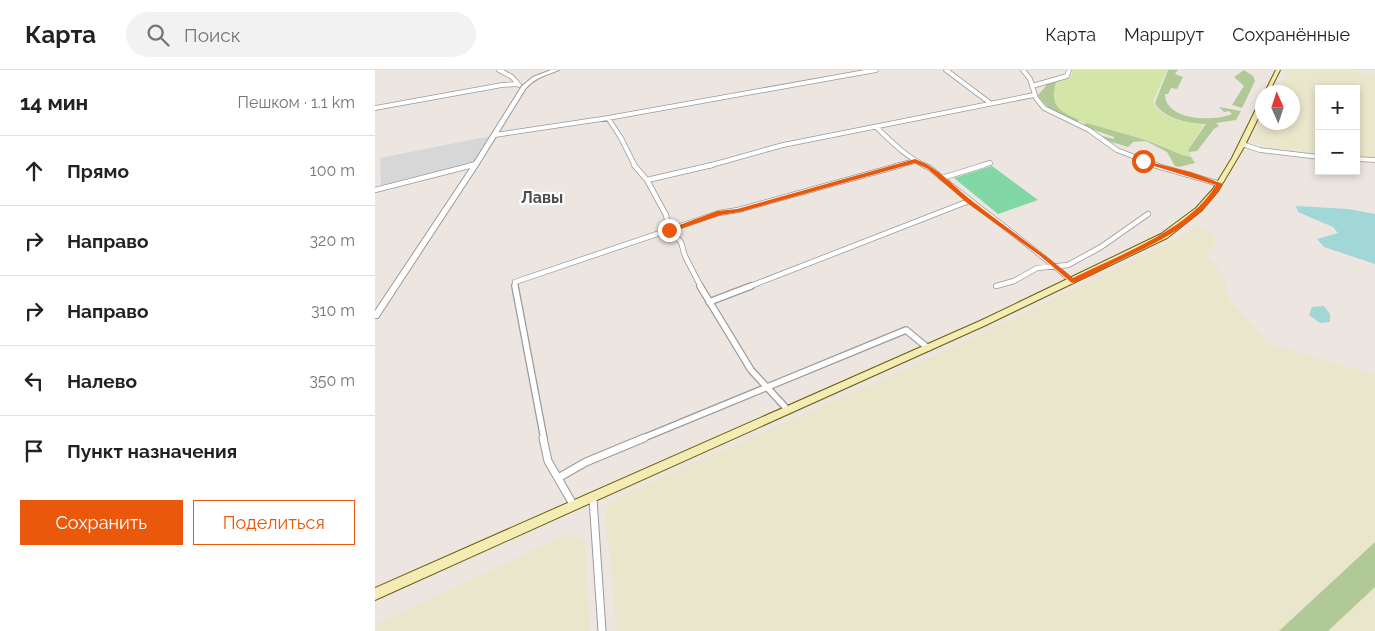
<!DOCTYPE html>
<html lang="ru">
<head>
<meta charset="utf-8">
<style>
	:root { --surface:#fff; --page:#f2f2f2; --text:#222; --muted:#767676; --line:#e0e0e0; --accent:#ea580c }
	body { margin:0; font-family:Raleway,sans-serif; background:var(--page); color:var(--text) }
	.controls { position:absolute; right:15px; top:15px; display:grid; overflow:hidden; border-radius:0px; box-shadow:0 2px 8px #0003 }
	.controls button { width:45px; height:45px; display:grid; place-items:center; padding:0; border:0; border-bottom:1px solid var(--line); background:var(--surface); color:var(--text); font:25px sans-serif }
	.compass { position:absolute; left:880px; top:15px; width:45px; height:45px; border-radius:50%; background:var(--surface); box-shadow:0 2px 8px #0003; rotate:357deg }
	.stop { position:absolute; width:15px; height:15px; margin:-11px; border:4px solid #ea580c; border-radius:50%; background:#fff }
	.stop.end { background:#ea580c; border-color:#fff; box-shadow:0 1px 5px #0008 }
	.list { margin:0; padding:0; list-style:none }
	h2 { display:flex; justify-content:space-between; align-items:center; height:65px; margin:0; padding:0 20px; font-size:21px }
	h2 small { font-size:16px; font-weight:400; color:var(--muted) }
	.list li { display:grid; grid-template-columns:32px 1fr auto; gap:15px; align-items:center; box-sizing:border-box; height:70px; padding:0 20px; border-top:1px solid var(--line) }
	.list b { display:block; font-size:19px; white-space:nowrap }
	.list em { font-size:16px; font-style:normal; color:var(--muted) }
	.actions { display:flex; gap:10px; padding:15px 20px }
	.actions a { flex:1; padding:11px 0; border:1px solid var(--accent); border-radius:0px; text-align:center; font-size:18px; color:var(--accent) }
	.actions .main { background:var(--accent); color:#fff }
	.icon { flex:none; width:28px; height:28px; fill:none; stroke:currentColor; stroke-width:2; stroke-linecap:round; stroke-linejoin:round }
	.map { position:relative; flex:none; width:1000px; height:561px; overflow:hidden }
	header { display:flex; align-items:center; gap:30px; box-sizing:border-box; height:70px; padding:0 25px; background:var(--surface); border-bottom:1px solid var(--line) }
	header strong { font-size:24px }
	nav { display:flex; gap:28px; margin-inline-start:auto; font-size:18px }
	.search { width:350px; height:45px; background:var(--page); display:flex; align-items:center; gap:12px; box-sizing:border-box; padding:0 18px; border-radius:28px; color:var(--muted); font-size:19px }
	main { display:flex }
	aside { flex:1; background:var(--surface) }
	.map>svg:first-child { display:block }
	.residential { fill:#d8d7d8 }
	.farmland { fill:#eae6cb }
	.grass { fill:#d3e5a7 }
	.forest { fill:#b0c996 }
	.pitch { fill:#81d8a4 }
	.water { fill:#a2d7d8 }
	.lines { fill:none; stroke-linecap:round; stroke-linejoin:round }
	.minor-far3-casing { stroke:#9b9b9b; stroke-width:5.5 }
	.minor-far2-casing { stroke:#9b9b9b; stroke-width:6 }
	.minor-far1-casing { stroke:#9b9b9b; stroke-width:8 }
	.minor-casing { stroke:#9b9b9b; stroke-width:9 }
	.tertiary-casing { stroke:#9b9b9b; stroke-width:2 }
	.secondary-casing { stroke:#695f09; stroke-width:2 }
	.minor-far3 { stroke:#fff; stroke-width:4 }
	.minor-far2 { stroke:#fff; stroke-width:4.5 }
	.minor-far1 { stroke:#fff; stroke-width:5.5 }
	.minor { stroke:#fff; stroke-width:7 }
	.tertiary { fill:#fff; fill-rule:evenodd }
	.secondary { fill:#f5ebb4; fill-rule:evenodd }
	.route { fill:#ea580c }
	.labels { text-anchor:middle; stroke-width:4.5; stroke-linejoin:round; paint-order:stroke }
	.far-quarter-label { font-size:16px; font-weight:bold; fill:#4d4d4d; stroke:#fff }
</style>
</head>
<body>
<header>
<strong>Карта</strong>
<div class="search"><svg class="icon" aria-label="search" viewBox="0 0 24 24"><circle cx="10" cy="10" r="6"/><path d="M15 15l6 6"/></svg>Поиск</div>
<nav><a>Карта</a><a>Маршрут</a><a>Сохранённые</a></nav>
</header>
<main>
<aside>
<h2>14 мин<small>Пешком · 1.1 km</small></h2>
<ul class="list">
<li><svg class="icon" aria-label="ahead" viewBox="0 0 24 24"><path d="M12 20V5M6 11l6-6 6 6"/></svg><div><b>Прямо</b></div><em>100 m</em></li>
<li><svg class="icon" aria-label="right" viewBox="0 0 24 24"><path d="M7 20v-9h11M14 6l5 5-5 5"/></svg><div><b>Направо</b></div><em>320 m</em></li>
<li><svg class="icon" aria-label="right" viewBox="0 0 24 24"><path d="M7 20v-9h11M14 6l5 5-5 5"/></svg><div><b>Направо</b></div><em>310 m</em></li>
<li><svg class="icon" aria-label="left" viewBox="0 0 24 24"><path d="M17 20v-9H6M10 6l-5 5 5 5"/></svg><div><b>Налево</b></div><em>350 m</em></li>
<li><svg class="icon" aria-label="arrive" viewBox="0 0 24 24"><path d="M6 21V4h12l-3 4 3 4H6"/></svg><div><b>Пункт назначения</b></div></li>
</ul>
<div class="actions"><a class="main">Сохранить</a><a>Поделиться</a></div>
</aside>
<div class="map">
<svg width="1000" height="561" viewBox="0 0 1000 561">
	<rect width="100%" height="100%" fill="#ece5e0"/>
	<path class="residential" d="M120,65L101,94L6,118L5,88Z"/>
	<path class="farmland" d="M914,0H974L1000,6V88L981,87V19H944V85L900,80L881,73L877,69L887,50L888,52H918V22H902Z
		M822,156L837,163L843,170L831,184L849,207L853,227L892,273L1000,305V472L904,561H241L236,487L229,453L233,434L252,423L575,279L804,168Z
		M190,465L209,468L215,561H0V555Z
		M1000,517V561H953Z"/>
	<path class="grass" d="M698,0H792L778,31C783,48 813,53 829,55L813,80L816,87C799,84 785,74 769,69C743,62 712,58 689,43C682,39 680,31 677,24L681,12L696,7Z"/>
	<path class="forest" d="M793,0H803L800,4L808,7L802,19L796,18L793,24H790C790,51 839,52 857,44L854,41L849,42L844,37L866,41L861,50L841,53L844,56L839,59L822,81L814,82L813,80L831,54C815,54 787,48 780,33Z
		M869,0L878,6L880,11L867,38L857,35L869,16L859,7Z
		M683,9L684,11L681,12C674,35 684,41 704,50L701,53C685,46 672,40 663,25L671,16L670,12Z
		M711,53L771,70L807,85L816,87L820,93L804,97L800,96L792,82L771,71L758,72L753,77L730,70L724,65L739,69V67L708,56Z
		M1000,472V517L953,561H904Z"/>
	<path class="pitch" d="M617,96L663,130L623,144L579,108Z"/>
	<path class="water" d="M921,136L973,139L1000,144V194L949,177L942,169L963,163L958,157L923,142Z
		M949,236L955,244V252L945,253L934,245L937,237Z"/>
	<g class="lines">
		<g class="minor-far3-casing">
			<path id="minor-far3" d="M124,0L137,7L144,15
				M571,0L615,33
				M648,0L655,9L661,28L669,38L714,60L742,80L783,96
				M657,16L692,6L694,0
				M0,38L127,15L143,14
				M233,48L246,68L260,96
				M501,57C517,72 531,87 551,96
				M120,65L233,48L501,0
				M867,74L885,80L944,87
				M981,89L1000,90
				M93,96L101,94
				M333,96L408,75L659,25
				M521,96L540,91
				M605,96L615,93"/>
		</g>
		<g class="minor-far2-casing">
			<path id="minor-far2" d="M259,95L272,110L291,145L294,160L306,172L310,186L326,217
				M548,95L555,98C601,137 651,171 697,211
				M779,95L845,114
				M567,108L609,95
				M272,110L337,95
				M0,120L98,95
				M621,216L639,211L662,198L693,195L726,177L773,144
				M140,217V212L344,143L363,140L526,95
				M373,217L594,131"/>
		</g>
		<g class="minor-far1-casing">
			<path id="minor-far1" d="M140,216L169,369
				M325,216L376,300L412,339
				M334,232L376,216
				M266,369L531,260L553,278"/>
		</g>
		<g class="minor-casing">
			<path id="minor" d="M168,368L173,391L199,436
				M183,408L211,392L269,368
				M218,429L227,561"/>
		</g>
		<g class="tertiary-casing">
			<path id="tertiary" d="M176,0H184C172,5 161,7 151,18L104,94L3,248H0V241L98,94L147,16L158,7Z"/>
		</g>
		<g class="secondary-casing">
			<path id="secondary" d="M901,0H905L894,22H890Z
				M888,30V38L869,77L843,121L826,141L792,168L611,255L0,530V518L605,251L786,164L821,138L838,119L857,88L885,31Z"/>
		</g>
		<use href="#minor-far3" class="minor-far3"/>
		<use href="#minor-far2" class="minor-far2"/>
		<use href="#minor-far1" class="minor-far1"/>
		<use href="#minor" class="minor"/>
		<use href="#tertiary" class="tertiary"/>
		<use href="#secondary" class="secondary"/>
	</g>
	<path class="route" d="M540,89C563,97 578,116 596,130C630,157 665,180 698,208C742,186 816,159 841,115L766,92V90L816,102L848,114C825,154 779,174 739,193C726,200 712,209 697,213L664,185L592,133L553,99L540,93L365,142L346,145L296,162L291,160L342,141L362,139Z"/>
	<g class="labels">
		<g class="far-quarter-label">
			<text x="167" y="133">Лавы</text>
		</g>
	</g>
</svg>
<div class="controls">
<button>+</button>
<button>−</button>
</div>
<svg class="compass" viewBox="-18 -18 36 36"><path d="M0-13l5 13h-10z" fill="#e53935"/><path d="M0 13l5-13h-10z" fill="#767676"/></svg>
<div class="stop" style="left:768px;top:91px"></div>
<div class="stop end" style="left:294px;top:160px"></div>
</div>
</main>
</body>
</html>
